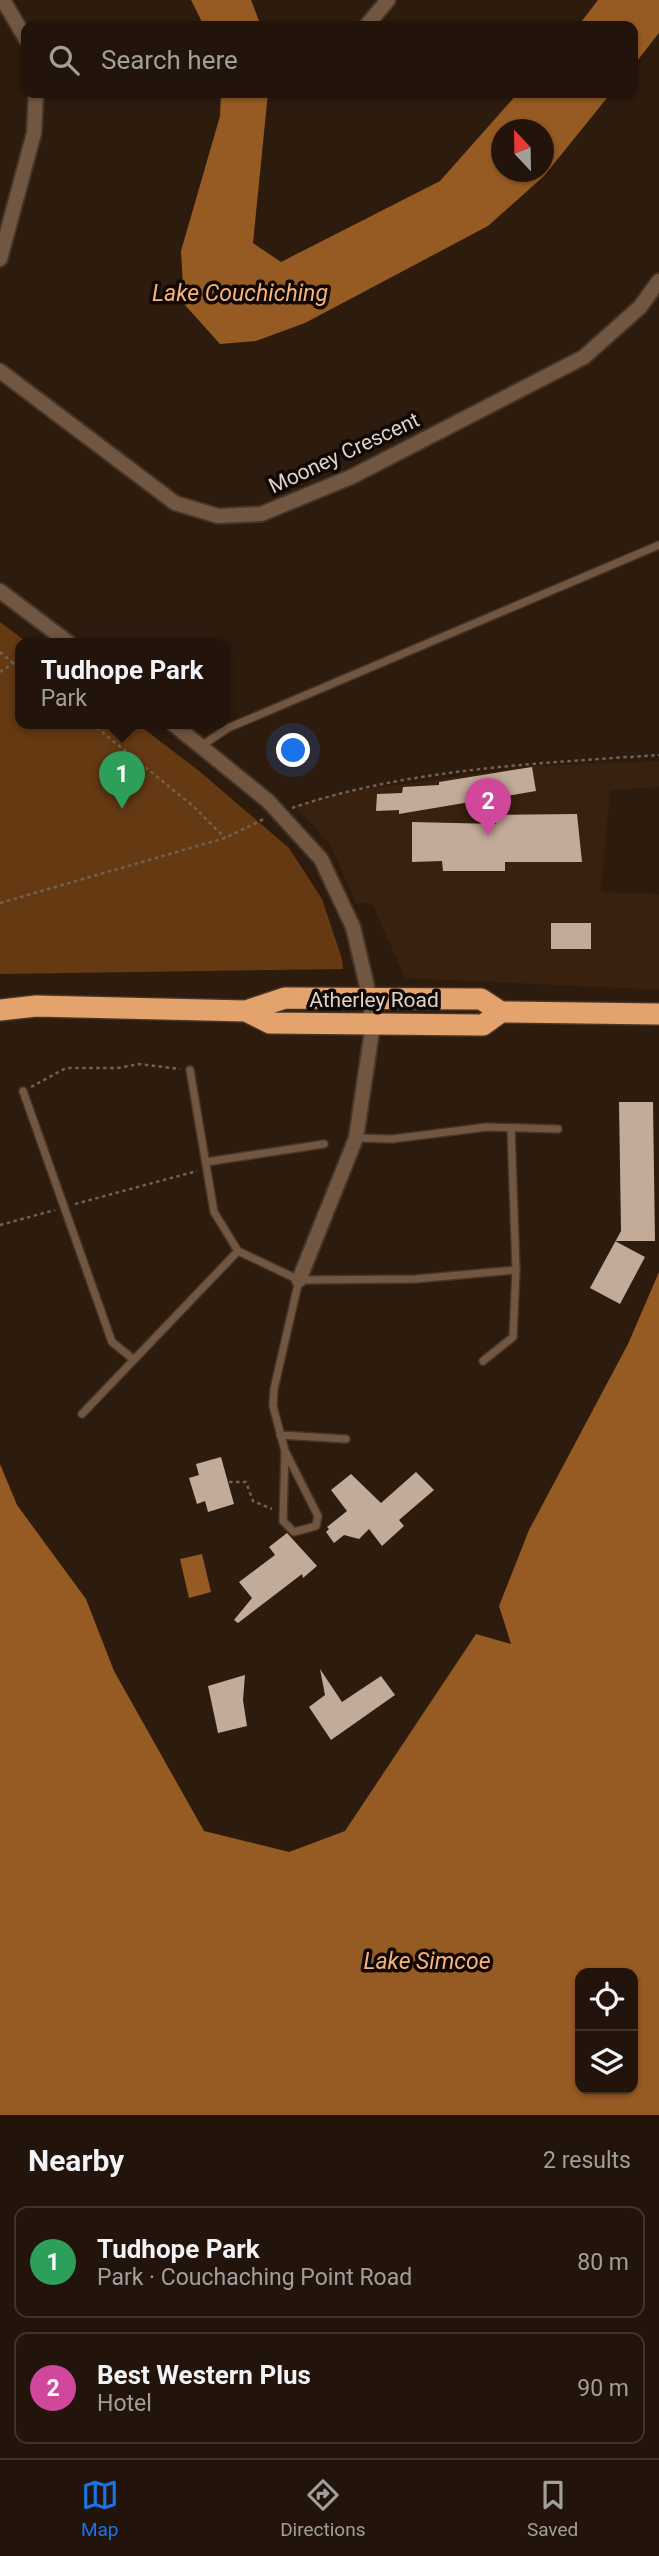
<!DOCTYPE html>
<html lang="en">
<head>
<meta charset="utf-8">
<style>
	:root { --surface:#22140a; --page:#2e2118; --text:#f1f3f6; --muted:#a29e9c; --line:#3f332b; --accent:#1a73e8 }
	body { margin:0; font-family:Roboto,sans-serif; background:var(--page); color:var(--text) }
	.controls { position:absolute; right:21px; bottom:21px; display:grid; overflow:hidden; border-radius:14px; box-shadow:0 2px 5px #0004 }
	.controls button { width:63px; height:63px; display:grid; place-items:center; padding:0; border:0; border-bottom:2px solid var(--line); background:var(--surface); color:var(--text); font:35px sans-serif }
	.compass { position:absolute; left:491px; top:119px; width:63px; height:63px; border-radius:50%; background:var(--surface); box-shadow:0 2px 5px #0004; rotate:338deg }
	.you { position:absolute; left:294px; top:751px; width:24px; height:24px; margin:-18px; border:5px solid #fff; border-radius:50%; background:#1a73e8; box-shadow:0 0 0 10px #1a73e833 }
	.badge { display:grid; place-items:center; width:46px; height:46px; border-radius:50%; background:var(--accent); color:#fff; font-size:23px; font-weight:700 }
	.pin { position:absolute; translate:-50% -58px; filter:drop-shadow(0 2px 4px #0008) }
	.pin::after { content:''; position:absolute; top:37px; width:24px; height:21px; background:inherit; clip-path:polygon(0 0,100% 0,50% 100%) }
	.popup { position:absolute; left:15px; top:638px; width:214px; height:91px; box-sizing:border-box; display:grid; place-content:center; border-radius:14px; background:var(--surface); filter:drop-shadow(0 2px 5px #0005); font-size:23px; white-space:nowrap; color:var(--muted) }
	.popup b { font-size:26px; color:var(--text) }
	.popup::after { content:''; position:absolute; left:50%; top:100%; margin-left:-14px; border:14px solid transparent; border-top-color:var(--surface) }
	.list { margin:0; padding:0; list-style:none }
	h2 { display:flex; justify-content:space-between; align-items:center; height:91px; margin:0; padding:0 28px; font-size:30px }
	h2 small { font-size:23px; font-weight:400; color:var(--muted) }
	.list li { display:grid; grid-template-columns:46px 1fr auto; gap:21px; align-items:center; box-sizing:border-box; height:112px; margin:0 14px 14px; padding:0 14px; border:2px solid var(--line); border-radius:14px }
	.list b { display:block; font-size:26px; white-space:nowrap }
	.list p { margin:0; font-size:23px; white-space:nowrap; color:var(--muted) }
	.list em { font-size:23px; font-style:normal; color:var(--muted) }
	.icon { flex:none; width:38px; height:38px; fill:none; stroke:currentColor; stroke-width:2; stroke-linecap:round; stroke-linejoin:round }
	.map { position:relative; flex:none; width:659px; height:2115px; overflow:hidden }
	.search { position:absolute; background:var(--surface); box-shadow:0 2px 5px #0004; left:21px; right:21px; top:21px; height:77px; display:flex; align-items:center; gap:18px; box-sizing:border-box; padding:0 24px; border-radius:14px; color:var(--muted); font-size:26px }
	.sheet { height:343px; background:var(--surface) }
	nav { display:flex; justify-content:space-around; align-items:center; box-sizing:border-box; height:98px; border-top:2px solid var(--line); background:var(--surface); font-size:19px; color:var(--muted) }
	nav a { display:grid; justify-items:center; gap:4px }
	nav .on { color:var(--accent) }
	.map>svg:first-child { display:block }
	.built { fill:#38210e }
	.green { fill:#653a13 }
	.water { fill:#965a23; fill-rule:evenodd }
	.building { fill:#c2ab99 }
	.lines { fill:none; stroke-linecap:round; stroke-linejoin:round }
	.lane-casing { stroke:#463527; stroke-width:10 }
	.street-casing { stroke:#463527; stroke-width:18 }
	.highway-casing { stroke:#463527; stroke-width:24 }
	.path { stroke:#716155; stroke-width:2.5; stroke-dasharray:3.5 3.5; stroke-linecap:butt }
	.lane { stroke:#715742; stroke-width:7 }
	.street { stroke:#715742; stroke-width:14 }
	.highway { stroke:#e4a26d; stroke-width:21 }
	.labels { text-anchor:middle; stroke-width:7; stroke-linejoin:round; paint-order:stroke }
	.street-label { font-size:21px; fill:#ded2c9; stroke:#0f0804 }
	.water-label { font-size:23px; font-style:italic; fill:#f8b27b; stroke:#0f0804 }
</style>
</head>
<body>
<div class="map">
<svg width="659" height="2115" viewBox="0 0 659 2115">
	<rect width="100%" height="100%" fill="#2d1b0d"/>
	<path class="built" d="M659,761V787L610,790L601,892L659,894V990L405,978L372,903H356L330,844L295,806L337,793L531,766Z"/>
	<path class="green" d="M0,622L28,643H20V723H136L198,770L289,848L322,899L342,959L343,969L0,974Z"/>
	<path class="water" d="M191,0H251L261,26H204Z
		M598,0H659V33L633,66V26H578Z
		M221,93H268L253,243L281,262L440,181L518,93H611L544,176L488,226L305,323L256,341L220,344L184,304L181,251L220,116ZM502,130H544V172H502Z
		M659,1272V2115H0V1464L17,1505L86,1599L114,1671L204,1831L289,1852L345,1831L476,1634L511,1644L499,1606L529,1530L628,1344ZM633,1973V2089H580V1973Z
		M202,1554L211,1592L189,1598L180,1559Z"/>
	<path class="building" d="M532,767L536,791L399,814V810L376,811L377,794L402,793L403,787L439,785V782Z
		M577,814L582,862H505V871H443L442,861L412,862V822L496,824V815Z
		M551,923H591V949H551Z
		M619,1102H653L655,1241H615L645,1257L620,1304L590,1288L621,1231Z
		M221,1457L234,1504L208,1512L205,1501L197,1504L189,1478L199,1475L196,1464Z
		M416,1472L434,1490L399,1520L404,1526L382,1546L369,1529L359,1539L344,1535L334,1543L326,1532L329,1529L327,1527L347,1511L331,1490L351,1474L381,1503Z
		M287,1533L317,1566L303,1578L302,1574L238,1623L234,1620L252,1598L239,1582L275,1555L269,1547Z
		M320,1669L342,1702L381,1676L395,1695L331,1740L309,1707L325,1695Z
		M245,1675L243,1700L247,1726L218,1733L208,1686Z"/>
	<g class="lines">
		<g class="lane-casing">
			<path id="lane" d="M201,746L228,728L659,545
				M190,1070L214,1212L238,1251L299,1280L415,1279L516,1270
				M23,1091L112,1342L133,1359
				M356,1138L392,1139L487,1127L558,1129
				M206,1162L324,1144
				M483,1361L513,1337L516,1270L511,1128
				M82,1414L238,1251
				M280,1435L346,1439
				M285,1451L318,1516L316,1526L294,1532L283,1521L285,1451L273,1406L274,1389L299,1280"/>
		</g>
		<g class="street-casing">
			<path id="street" d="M3,0L26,39
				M366,26L388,0
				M0,259L34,133L36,93
				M0,371L175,503L218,516L261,514L351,477L584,357L640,307L659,281
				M0,591L69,643
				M172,723L268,801L321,859L353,927L366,982L373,1024L356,1138L299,1280"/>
		</g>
		<g class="highway-casing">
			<path id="highway" d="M0,1010L36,1006L246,1011L285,998L481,999L501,1012L659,1014
				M246,1011L270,1023L483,1025L501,1012"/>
		</g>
		<path class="path" d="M0,652L20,669
			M0,672L20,659
			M91,723L193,806L225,838
			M292,808C405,769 540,763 659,755
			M0,903L225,838L266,818
			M31,1087L66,1068H118L139,1064L180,1069
			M75,1204L197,1171
			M0,1225L55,1210
			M229,1482H246L253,1501L272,1509"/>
		<use href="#lane" class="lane"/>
		<use href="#street" class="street"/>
		<use href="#highway" class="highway"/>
	</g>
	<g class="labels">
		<g class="street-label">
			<text transform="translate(344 453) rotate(-25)" y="7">Mooney Crescent</text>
			<text x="374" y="1007">Atherley Road</text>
		</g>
		<g class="water-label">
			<text x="240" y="301">Lake Couchiching</text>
			<text x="427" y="1969">Lake Simcoe</text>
		</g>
	</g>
</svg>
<div class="controls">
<button><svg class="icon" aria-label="locate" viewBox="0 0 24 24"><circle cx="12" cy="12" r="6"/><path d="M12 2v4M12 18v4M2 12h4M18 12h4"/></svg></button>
<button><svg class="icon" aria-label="layers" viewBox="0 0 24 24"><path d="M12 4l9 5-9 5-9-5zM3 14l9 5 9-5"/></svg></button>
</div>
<svg class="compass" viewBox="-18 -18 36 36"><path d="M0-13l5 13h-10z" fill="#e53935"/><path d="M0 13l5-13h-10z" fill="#a29e9c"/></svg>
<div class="you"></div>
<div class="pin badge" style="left:122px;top:809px;background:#2e9e5b">1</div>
<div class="popup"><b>Tudhope Park</b>Park</div>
<div class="pin badge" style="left:488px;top:836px;background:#d1479c">2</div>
<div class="search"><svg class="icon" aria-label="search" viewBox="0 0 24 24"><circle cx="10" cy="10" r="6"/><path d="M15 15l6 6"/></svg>Search here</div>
</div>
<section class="sheet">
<h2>Nearby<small>2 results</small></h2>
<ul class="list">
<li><span class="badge" style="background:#2e9e5b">1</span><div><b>Tudhope Park</b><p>Park · Couchaching Point Road</p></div><em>80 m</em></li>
<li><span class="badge" style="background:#d1479c">2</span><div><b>Best Western Plus</b><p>Hotel</p></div><em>90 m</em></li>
</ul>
</section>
<nav>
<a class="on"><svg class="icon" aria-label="map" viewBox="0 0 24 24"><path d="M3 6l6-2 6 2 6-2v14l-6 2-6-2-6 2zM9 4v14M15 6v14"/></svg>Map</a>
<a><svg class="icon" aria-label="directions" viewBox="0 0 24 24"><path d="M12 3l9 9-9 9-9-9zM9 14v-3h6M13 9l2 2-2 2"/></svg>Directions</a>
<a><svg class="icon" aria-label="saved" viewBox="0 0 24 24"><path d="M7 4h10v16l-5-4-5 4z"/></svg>Saved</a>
</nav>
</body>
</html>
